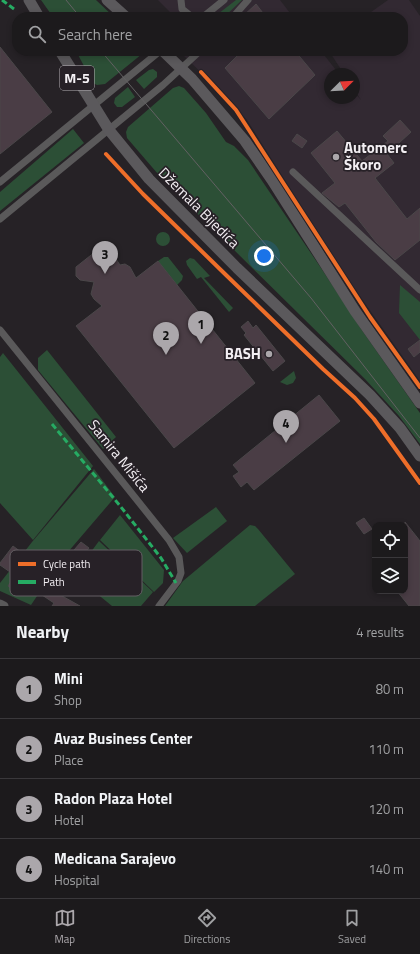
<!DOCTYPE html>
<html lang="en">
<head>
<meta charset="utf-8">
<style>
	:root { --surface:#1c1a1c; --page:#292729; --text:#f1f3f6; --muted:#a0a1a3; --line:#3a383b; --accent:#aba7ab }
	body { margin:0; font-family:"Titillium Web",sans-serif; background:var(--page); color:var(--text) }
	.controls { position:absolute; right:12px; bottom:12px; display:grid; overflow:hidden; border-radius:8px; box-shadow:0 2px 6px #0003 }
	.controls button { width:36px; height:36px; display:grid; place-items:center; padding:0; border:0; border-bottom:1px solid var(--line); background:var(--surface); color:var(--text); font:20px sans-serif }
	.compass { position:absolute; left:324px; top:68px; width:36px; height:36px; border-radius:50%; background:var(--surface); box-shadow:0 2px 6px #0003; rotate:66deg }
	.you { position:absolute; left:264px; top:256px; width:14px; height:14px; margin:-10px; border:3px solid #fff; border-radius:50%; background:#1a73e8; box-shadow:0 0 0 6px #1a73e833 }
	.badge { display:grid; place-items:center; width:26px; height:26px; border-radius:50%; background:var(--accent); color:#111; font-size:13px; font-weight:700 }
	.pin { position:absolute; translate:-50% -33px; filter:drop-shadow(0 1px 2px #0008) }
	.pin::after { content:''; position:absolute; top:21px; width:14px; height:12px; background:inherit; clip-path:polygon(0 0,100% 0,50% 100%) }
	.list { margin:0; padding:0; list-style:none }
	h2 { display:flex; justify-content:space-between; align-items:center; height:52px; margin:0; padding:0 16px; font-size:17px }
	h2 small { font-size:13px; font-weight:400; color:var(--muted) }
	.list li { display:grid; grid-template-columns:26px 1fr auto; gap:12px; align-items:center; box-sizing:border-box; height:60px; padding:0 16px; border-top:1px solid var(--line) }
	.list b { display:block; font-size:15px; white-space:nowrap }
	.list p { margin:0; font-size:13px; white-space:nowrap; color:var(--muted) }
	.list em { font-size:13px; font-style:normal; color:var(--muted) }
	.icon { flex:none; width:22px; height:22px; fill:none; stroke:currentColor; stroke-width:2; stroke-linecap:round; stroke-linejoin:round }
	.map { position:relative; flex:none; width:420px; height:606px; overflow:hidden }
	.search { position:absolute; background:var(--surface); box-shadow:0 2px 6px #0003; left:12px; right:12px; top:12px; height:44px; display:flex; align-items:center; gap:10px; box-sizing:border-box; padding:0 14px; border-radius:16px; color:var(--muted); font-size:15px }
	.sheet { height:292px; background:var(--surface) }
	nav { display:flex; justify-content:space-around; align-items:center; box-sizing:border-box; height:56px; border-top:1px solid var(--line); background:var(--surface); font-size:11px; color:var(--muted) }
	nav a { display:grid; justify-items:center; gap:2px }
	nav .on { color:var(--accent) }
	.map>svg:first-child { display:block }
	.built { fill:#322932 }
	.green { fill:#2c4f36 }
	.building { fill:#4a3d45; stroke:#4a4749 }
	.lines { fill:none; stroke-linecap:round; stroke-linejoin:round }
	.minor { stroke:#5a595a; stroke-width:7 }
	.tertiary { stroke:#5a595a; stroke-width:9 }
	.primary { stroke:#5b595c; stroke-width:11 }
	.tram { stroke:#636163; stroke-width:1 }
	.quiet { stroke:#26ab63; stroke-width:3; stroke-dasharray:6 3; stroke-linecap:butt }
	.cycleway-casing { stroke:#272127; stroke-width:6 }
	.cycleway { stroke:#ee6e29; stroke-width:4 }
	.poi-dot { fill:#aba7ab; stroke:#272127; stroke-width:1.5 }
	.labels { text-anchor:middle; stroke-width:3.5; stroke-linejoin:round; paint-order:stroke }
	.shield { fill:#272127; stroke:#b6b1b6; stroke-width:1 }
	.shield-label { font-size:14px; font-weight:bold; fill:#f3eff3 }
	.poi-label { font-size:15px; font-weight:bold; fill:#f3eff3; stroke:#272127; text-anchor:start }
	.street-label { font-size:15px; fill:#f3eff3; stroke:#272127 }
	.key { fill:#272127; stroke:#645f64; stroke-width:1 }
	.key-label { font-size:11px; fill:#f3eff3 }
</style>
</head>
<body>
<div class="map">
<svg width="420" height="606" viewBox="0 0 420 606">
	<rect width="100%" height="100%" fill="#262226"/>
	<path class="built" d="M158,0H280L293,17H175Z
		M388,0H409L420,16V381L342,271L247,120L224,95L179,51H321L339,74H330V98H354V92L361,100L354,89V74H344L329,51H403V17H364Z"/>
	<path class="green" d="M41,0H96L114,17H53Z
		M236,0H242L224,17H214Z
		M76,51H143L142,54L105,84L97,85L93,83Z
		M153,69L157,72V77L144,89L136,80L149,70Z
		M179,86L184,88L206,113L226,142L234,146L248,160L321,268L361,329L420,413V444L399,416L365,379L164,181L127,138L126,132L128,127L173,88Z
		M128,87L135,97L122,107H117L114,103L115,98Z
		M73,129L84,143L0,211V192Z
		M156 239a7 7 0 1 1 14 0a7 7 0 1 1-14 0Z
		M164,257H168L183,276L182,280L177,285L158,261Z
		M190,258L194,259L210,276L204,278L233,308L229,312L201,277L197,279L187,265L186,261Z
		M400,285L420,302V340L399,313Z
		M47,350L116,437L103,449L38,370V358Z
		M3,353L93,466L33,540L0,503V357Z
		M294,371L296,378L293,383L287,385L280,382Z
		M94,469L115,497L62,559L31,605L0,591V583L32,542Z
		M216,507L227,521L187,553L173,538Z
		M120,515L164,570L163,583L154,592L100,540Z
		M250,525L255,526L258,529L295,574L255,606H165L183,581Z
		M99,541L153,592L141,606H112L74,575Z"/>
	<path class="building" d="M256,4L266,17H242Z
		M0,47L52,112L0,154Z
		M242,51H295L315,75L269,119L225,68Z
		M400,120L411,132L387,154L394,163L375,178L407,219L420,208V240L395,260L376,242L345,203L339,207L322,193L335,183L311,153L337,131L362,161L388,141L383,136Z
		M297,134L307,141L302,148L292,141Z
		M105,244L114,246L117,252L116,259L120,265L125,264L130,267L136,278L158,261L255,383L174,448L76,326L102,306L94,299L91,294L94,282L80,280L76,276V267Z
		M248,321L253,328L256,325L285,361L273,371L244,335L246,333L241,327Z
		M420,340V352L414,357L408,349Z
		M319,395L340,421L254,490L247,482L241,487L233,476L239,472L233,465Z
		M364,518L372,529L364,534L356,523Z
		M405,522L420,541V606H409L397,591H405Z
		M81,542L89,548L76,564L67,558Z
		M13,546L21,552L17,558L20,561L10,572L0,565V563Z
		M50,576L61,583L55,592L80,606H52L54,603L39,593Z
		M14,577L24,584L18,593L8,586Z"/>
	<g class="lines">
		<path class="minor" d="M181,0L182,9L192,17
			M203,17L224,0
			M233,17L248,0
			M293,172L420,290
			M0,182L160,51
			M0,219L163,85L200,51
			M0,330L125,485L169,540L179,557L181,573L178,581L159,606"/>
		<path class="tertiary" d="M0,604L4,606"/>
		<path class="primary" d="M29,0L39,17
			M107,0L126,17
			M60,51L109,130L149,179L237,268L370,395L400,428L420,456
			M163,51L192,79L245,141L272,180L355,311L420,403"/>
		<path class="tram" d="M66,0L80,17
			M101,51L311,298L420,438"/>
		<path class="quiet" d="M2,0L14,9
			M52,424L121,507L161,558L176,583"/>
		<g class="cycleway-casing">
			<path id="cycleway" d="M201,72L236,110L370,317L420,387
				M106,154L143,194L226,275L323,369L355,398L374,419L420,483"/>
		</g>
		<use href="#cycleway" class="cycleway"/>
	</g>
	<g class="poi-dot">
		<circle cx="336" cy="157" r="4"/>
		<circle cx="269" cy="354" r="4"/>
	</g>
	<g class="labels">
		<rect class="shield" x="60" y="66" width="34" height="24" rx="3"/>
		<g class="shield-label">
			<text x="77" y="83">M-5</text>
		</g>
		<g class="poi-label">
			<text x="344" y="153">Automerc<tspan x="344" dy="17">Škoro</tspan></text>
			<text x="261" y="359" text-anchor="end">BASH</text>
		</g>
		<g class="street-label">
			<text transform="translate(199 208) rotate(45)" y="5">Džemala Bijedića</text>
			<text transform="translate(119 456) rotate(51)" y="5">Samira Mišića</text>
		</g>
	</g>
	<rect x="10" y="550" width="132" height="46" rx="6" class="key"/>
	<rect x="18" y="562" width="18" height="4" fill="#ee6e29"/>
	<rect x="18" y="580" width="18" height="4" fill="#26ab63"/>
	<g class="key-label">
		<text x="43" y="568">Cycle path</text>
		<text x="43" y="586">Path</text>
	</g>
</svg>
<div class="controls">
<button><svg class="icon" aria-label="locate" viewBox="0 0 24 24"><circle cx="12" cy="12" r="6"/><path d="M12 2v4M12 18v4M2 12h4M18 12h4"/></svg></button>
<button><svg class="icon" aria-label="layers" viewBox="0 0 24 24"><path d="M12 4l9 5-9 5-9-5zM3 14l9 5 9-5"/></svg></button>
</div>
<svg class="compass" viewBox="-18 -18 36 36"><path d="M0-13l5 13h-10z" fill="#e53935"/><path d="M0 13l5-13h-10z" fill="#a0a1a3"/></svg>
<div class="you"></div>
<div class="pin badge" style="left:201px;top:344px">1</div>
<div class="pin badge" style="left:166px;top:355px">2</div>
<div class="pin badge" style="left:105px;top:274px">3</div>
<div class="pin badge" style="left:286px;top:443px">4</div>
<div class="search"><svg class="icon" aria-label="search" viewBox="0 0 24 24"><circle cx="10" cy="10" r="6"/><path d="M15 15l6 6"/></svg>Search here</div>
</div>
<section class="sheet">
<h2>Nearby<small>4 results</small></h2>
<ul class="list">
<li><span class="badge">1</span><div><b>Mini</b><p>Shop</p></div><em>80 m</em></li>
<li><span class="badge">2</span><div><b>Avaz Business Center</b><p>Place</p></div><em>110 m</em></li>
<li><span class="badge">3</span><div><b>Radon Plaza Hotel</b><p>Hotel</p></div><em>120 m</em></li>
<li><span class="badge">4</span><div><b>Medicana Sarajevo</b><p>Hospital</p></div><em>140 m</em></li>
</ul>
</section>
<nav>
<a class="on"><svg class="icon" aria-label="map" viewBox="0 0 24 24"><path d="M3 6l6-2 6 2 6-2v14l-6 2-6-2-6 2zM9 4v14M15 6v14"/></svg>Map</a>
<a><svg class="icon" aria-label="directions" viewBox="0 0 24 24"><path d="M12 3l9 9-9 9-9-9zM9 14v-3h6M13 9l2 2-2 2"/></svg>Directions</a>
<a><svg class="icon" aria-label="saved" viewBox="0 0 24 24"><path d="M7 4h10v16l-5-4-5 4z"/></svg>Saved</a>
</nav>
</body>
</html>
